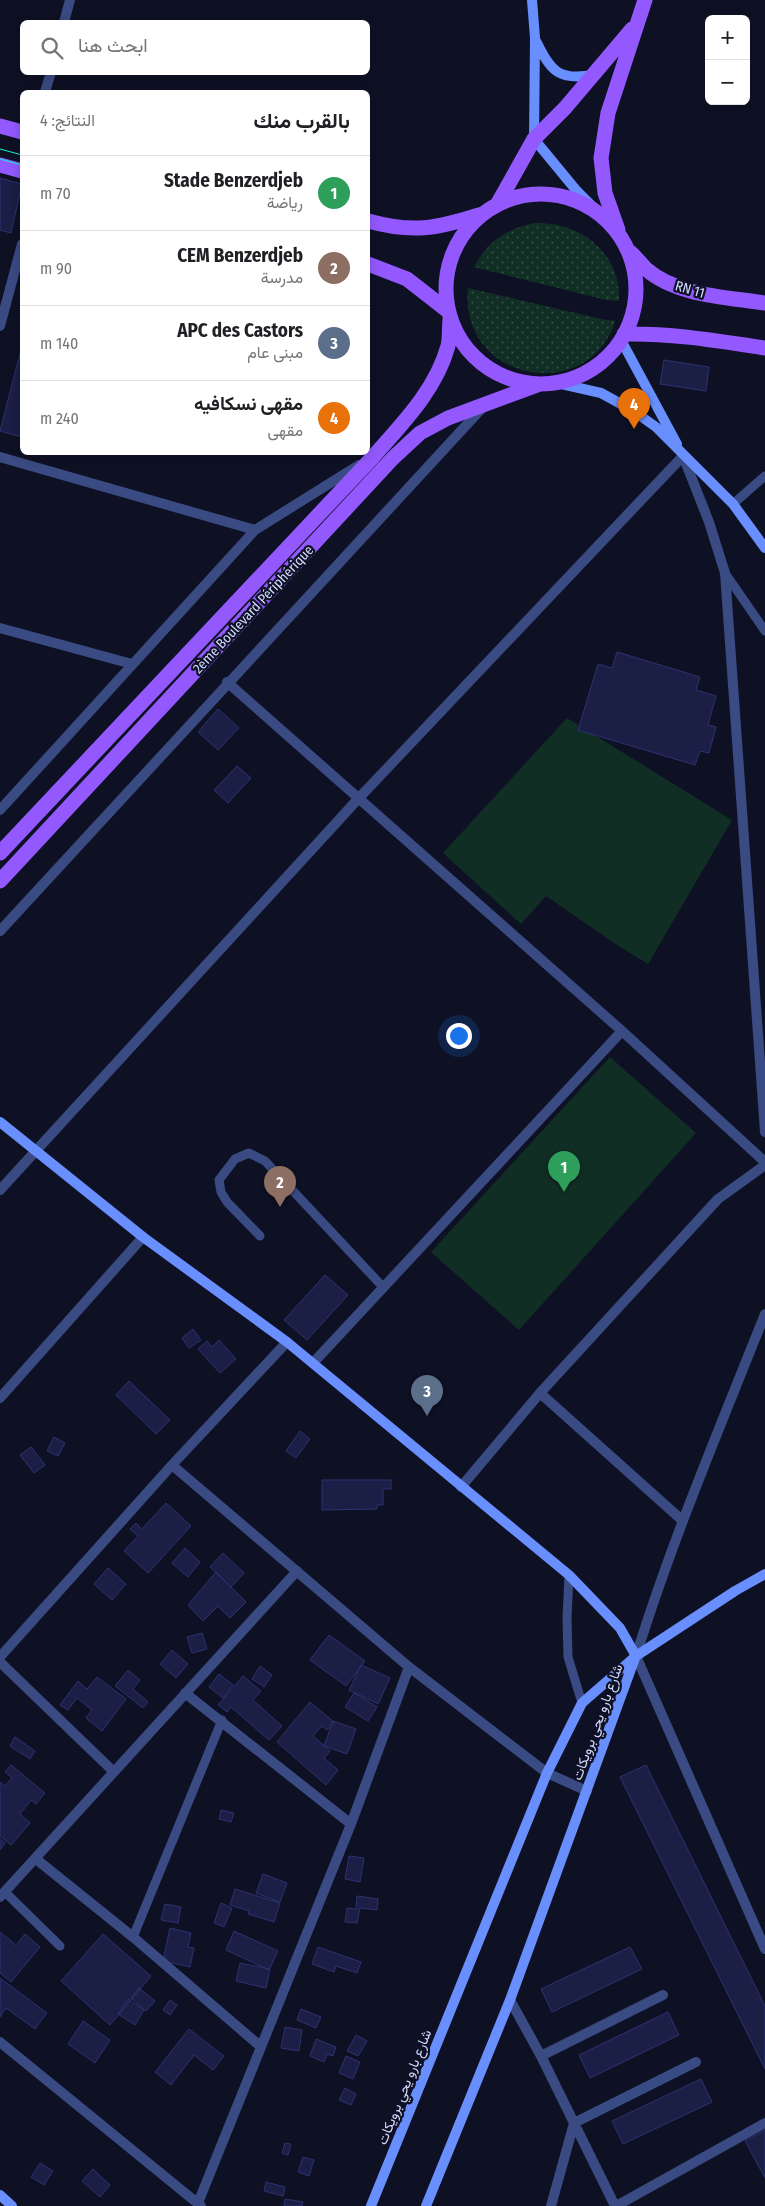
<!DOCTYPE html>
<html lang="ar">
<head>
<meta charset="utf-8">
<style>
	:root { --surface:#fff; --page:#f2f2f2; --text:#202124; --muted:#757577; --line:#e0e0e0; --accent:#db2777 }
	body { margin:0; font-family:"Fira Sans Condensed",Vazirmatn,sans-serif; background:var(--page); color:var(--text); direction:rtl }
	.controls { position:absolute; right:15px; top:15px; display:grid; overflow:hidden; border-radius:8px; box-shadow:0 2px 12px #0003 }
	.controls button { width:45px; height:45px; display:grid; place-items:center; padding:0; border:0; border-bottom:1px solid var(--line); background:var(--surface); color:var(--text); font:25px sans-serif }
	.you { position:absolute; left:458px; top:1035px; width:18px; height:18px; margin:-12px; border:4px solid #fff; border-radius:50%; background:#1a73e8; box-shadow:0 0 0 8px #1a73e833 }
	.badge { display:grid; place-items:center; width:32px; height:32px; border-radius:50%; background:var(--accent); color:#fff; font-size:16px; font-weight:700 }
	.pin { position:absolute; translate:-50% -41px; filter:drop-shadow(0 1px 2px #0008) }
	.pin::after { content:''; position:absolute; top:26px; width:18px; height:15px; background:inherit; clip-path:polygon(0 0,100% 0,50% 100%) }
	.list { margin:0; padding:0; list-style:none }
	h2 { display:flex; justify-content:space-between; align-items:center; height:65px; margin:0; padding:0 20px; font-size:21px }
	h2 small { font-size:16px; font-weight:400; color:var(--muted) }
	.list li { display:grid; grid-template-columns:32px 1fr auto; gap:15px; align-items:center; box-sizing:border-box; height:75px; padding:0 20px; border-top:1px solid var(--line) }
	.list b { display:block; font-size:19px; white-space:nowrap }
	.list p { margin:0; font-size:16px; white-space:nowrap; color:var(--muted) }
	.list em { font-size:16px; font-style:normal; color:var(--muted) }
	.icon { flex:none; width:28px; height:28px; fill:none; stroke:currentColor; stroke-width:2; stroke-linecap:round; stroke-linejoin:round }
	.map { position:relative; flex:none; width:765px; height:2206px; overflow:hidden; direction:ltr }
	.search { position:absolute; background:var(--surface); box-shadow:0 2px 12px #0003; left:20px; top:20px; width:350px; height:55px; display:flex; align-items:center; gap:12px; box-sizing:border-box; padding:0 18px; border-radius:8px; color:var(--muted); font-size:19px }
	.panel { position:absolute; background:var(--surface); box-shadow:0 2px 12px #0003; left:20px; top:90px; width:350px; height:365px; border-radius:8px; direction:rtl }
	.map>svg:first-child { display:block }
	.grass { fill:url(#grass-dots) }
	.garden { fill:#112e25 }
	.building { fill:#1b1e45; stroke:#2d3271 }
	.lines { fill:none; stroke-linecap:round; stroke-linejoin:round }
	.lane { stroke:#3a4b83; stroke-width:9 }
	.street { stroke:#3a4b83; stroke-width:10 }
	.secondary { stroke:#698efe; stroke-width:10 }
	.primary { stroke:#9359fe; stroke-width:15 }
	.tram { stroke:#01fbd0; stroke-width:1 }
	.labels { text-anchor:middle; stroke-width:4.5; stroke-linejoin:round; paint-order:stroke }
	.street-label { font-size:14px; fill:#d2d9ff; stroke:#0e1124 }
</style>
</head>
<body>
<div class="map">
<svg width="765" height="2206" viewBox="0 0 765 2206">
	<defs>
		<pattern id="grass-dots" width="8" height="8" patternUnits="userSpaceOnUse" patternTransform="scale(1.25)"><rect width="8" height="8" fill="#112e25"/><path d="M2 2h.1M6 6h.1" fill="none" stroke="#334c46" stroke-width="1.8" stroke-linecap="round"/></pattern>
	</defs>
	<rect width="100%" height="100%" fill="#0e1124"/>
	<path class="grass" d="M535,223C580,222 621,252 619,301L606,300L474,267C487,242 507,228 535,223Z
		M468,288L601,319L615,321C591,404 459,384 468,288Z"/>
	<path class="garden" d="M567,718L732,820L648,964L614,943L546,896L521,924L443,853Z
		M610,1057L696,1133L519,1330L431,1252Z"/>
	<path class="building" d="M0,178L22,184L11,233L0,230Z
		M22,346V437L0,431Z
		M664,360L709,367L706,391L660,384Z
		M617,652L700,677L696,690L716,696L708,725L716,727L709,753L700,751L695,765L578,730L598,664L612,668Z
		M218,709L239,728L218,750L198,732Z
		M237,766L251,778L228,803L214,790Z
		M325,1275L348,1295L307,1340L284,1320Z
		M193,1329L201,1340L189,1348L182,1338Z
		M219,1340L236,1359L220,1373L198,1349L207,1341L212,1347Z
		M129,1381L170,1420L156,1434L116,1395Z
		M300,1431L310,1439L296,1458L286,1451Z
		M54,1437L65,1443L58,1456L47,1451Z
		M31,1447L45,1465L34,1473L20,1455Z
		M322,1480H391V1489H383V1505H377V1509L322,1510Z
		M166,1503L191,1526L148,1573L124,1551L138,1536L130,1529L136,1523L142,1529Z
		M185,1548L200,1562L188,1577L172,1563Z
		M223,1553L244,1573L231,1587L210,1567Z
		M108,1568L126,1584L112,1600L94,1584Z
		M216,1572L246,1602L230,1618L218,1606L203,1621L188,1605Z
		M202,1633L207,1649L192,1653L187,1637Z
		M329,1635L365,1661L346,1686L310,1660Z
		M172,1650L188,1664L176,1678L160,1664Z
		M361,1665L390,1678L378,1704L349,1690Z
		M260,1666L272,1675L264,1687L252,1679Z
		M128,1670L140,1680L133,1689L148,1702L143,1708L115,1686Z
		M219,1674L233,1685L223,1698L209,1687Z
		M243,1676L261,1691L253,1700L282,1726L269,1740L231,1707L227,1712L218,1705Z
		M97,1677L126,1699L102,1731L86,1718L92,1710L77,1698L68,1710L60,1705L78,1681L87,1689Z
		M354,1693L377,1707L368,1721L345,1707Z
		M310,1702L334,1722L327,1730L322,1726L313,1736L330,1751L324,1758L338,1770L326,1785L277,1742Z
		M333,1721L356,1729L347,1754L324,1746Z
		M15,1737L35,1751L30,1759L10,1746Z
		M11,1765L45,1793L36,1804L31,1800L20,1814L30,1823L11,1845L0,1836V1782L5,1786L12,1778L5,1772Z
		M646,1765L765,2006V2069L620,1777Z
		M221,1810L234,1813L231,1822L219,1819Z
		M0,1839L5,1843L0,1850Z
		M349,1856L364,1858L360,1882L345,1879Z
		M263,1874L287,1883L280,1902L256,1893Z
		M235,1889L280,1903L274,1922L248,1914L249,1911L230,1905Z
		M357,1896L378,1899L377,1910L360,1908L357,1923L345,1922L347,1908L356,1909Z
		M221,1903L232,1908L224,1927L214,1923Z
		M165,1904L181,1907L178,1923L161,1920Z
		M170,1928L191,1933L188,1947L194,1948L190,1967L163,1961Z
		M234,1931L278,1951L269,1970L226,1950Z
		M0,1932L16,1945L25,1934L40,1947L11,1982L0,1973Z
		M103,1934L151,1976L110,2025L61,1981Z
		M318,1947L361,1962L357,1973L336,1966L334,1972L312,1964Z
		M630,1947L642,1969L552,2012L541,1989Z
		M240,1963L270,1969L266,1988L236,1981Z
		M0,1978L47,2013L35,2029L6,2008L0,2017Z
		M139,1988L155,2001L146,2011L131,1998Z
		M128,1999L144,2010L135,2025L118,2014Z
		M170,2000L177,2005L170,2015L163,2010Z
		M301,2009L321,2017L316,2028L297,2020Z
		M668,2012L679,2035L590,2078L579,2055Z
		M83,2021L110,2040L95,2063L68,2044Z
		M285,2027L302,2030L299,2051L281,2048Z
		M189,2029L224,2056L213,2070L194,2055L171,2085L155,2072Z
		M356,2035L367,2041L358,2056L347,2051Z
		M316,2039L336,2047L333,2056L327,2054L324,2062L310,2056Z
		M346,2056L360,2062L353,2079L339,2073Z
		M701,2079L712,2102L623,2144L612,2121Z
		M345,2088L356,2094L351,2105L339,2100Z
		M765,2130V2178L745,2141Z
		M285,2143L291,2144L288,2155L282,2153Z
		M303,2157L314,2160L309,2176L298,2172Z
		M40,2163L53,2171L44,2185L31,2177Z
		M93,2169L110,2185L100,2197L82,2181Z
		M266,2182L285,2187L283,2196L264,2191Z
		M285,2199L303,2202L302,2206H284Z"/>
	<g class="lines">
		<path class="lane" d="M733,504L765,476
			M725,573L765,631
			M260,1236L227,1202L221,1192L219,1180L235,1159L249,1153L265,1161L383,1287
			M569,1575L567,1618L568,1657L582,1703
			M5,1892L60,1946
			M133,1937L222,1720"/>
		<path class="street" d="M64,22L70,0
			M45,92L51,72
			M0,326L22,244
			M0,457L255,530
			M0,628L132,664
			M227,682L622,1031L765,1162
			M0,810L255,530L359,465
			M0,931L483,407
			M0,1190L358,799L683,456L709,522L725,573L765,1132
			M765,1314C720,1427 672,1540 636,1656L765,1949
			M313,1363L622,1031
			M540,1393L683,1521
			M0,1398L143,1237
			M172,1465L409,1667L547,1773L587,1791
			M461,1487L540,1393L718,1199L765,1165
			M0,1657L172,1465L287,1342
			M0,1662L114,1772
			M185,1693L351,1824
			M36,1859L133,1937L260,2046
			M0,1897L297,1571
			M510,2000L541,2056L615,2206
			M0,2042L201,2206
			M541,2056L663,1995
			M198,2203L351,1824L409,1667
			M551,2206L574,2123L696,2062
			M616,2206L765,2123"/>
		<path class="secondary" d="M532,0L535,38L534,139L576,190L607,221
			M536,41C551,71 558,81 593,75
			M621,340L677,444
			M557,383L601,393L632,410L656,427L733,504L765,548
			M0,1122L143,1237L287,1342L569,1575L620,1628L636,1656
			M0,2195L12,2206
			M371,2206L547,1773L582,1703L636,1656L735,1591L765,1574
			M426,2206L510,2000L635,1658"/>
		<path class="primary" d="M0,126L22,132
			M0,165L22,171
			M446 289a95 95 0 1 1 190 0a95 95 0 1 1-190 0Z
			M497,205L534,139L565,108L632,29
			M368,221C412,233 436,229 479,215
			M618,230L605,193L601,158L608,113L645,0
			M630,252C636,257 641,264 646,269C677,296 727,297 765,303
			M368,264L407,279L448,311
			M624,334C672,333 718,341 765,348
			M0,853L373,457C402,424 436,390 448,346C450,338 449,328 450,320
			M0,881L393,458L420,433L448,418L540,384"/>
		<path class="tram" d="M0,149L22,155
			M0,159L22,165"/>
	</g>
	<g class="labels">
		<g class="street-label">
			<text transform="translate(690 289) rotate(16)" y="5">RN 11</text>
			<text transform="translate(253 609) rotate(-47)" y="5">2ème Boulevard Périphérique</text>
			<text transform="translate(597 1722) rotate(-70)" y="5">شارع بارو يحي برويكات</text>
			<text transform="translate(404 2087) rotate(-68)" y="5">شارع بارو يحي برويكات</text>
		</g>
	</g>
</svg>
<div class="controls">
<button>+</button>
<button>−</button>
</div>
<div class="you"></div>
<div class="pin badge" style="left:564px;top:1192px;background:#2e9e5b">1</div>
<div class="pin badge" style="left:280px;top:1207px;background:#8d6e63">2</div>
<div class="pin badge" style="left:427px;top:1416px;background:#5c6f8a">3</div>
<div class="pin badge" style="left:634px;top:429px;background:#e8710a">4</div>
<div class="search"><svg class="icon" aria-label="search" viewBox="0 0 24 24"><circle cx="10" cy="10" r="6"/><path d="M15 15l6 6"/></svg>ابحث هنا</div>
<section class="panel">
<h2>بالقرب منك<small>النتائج: 4</small></h2>
<ul class="list">
<li><span class="badge" style="background:#2e9e5b">1</span><div><b>Stade Benzerdjeb</b><p>رياضة</p></div><em>70 m</em></li>
<li><span class="badge" style="background:#8d6e63">2</span><div><b>CEM Benzerdjeb</b><p>مدرسة</p></div><em>90 m</em></li>
<li><span class="badge" style="background:#5c6f8a">3</span><div><b>APC des Castors</b><p>مبنى عام</p></div><em>140 m</em></li>
<li><span class="badge" style="background:#e8710a">4</span><div><b>مقهى نسكافيه</b><p>مقهى</p></div><em>240 m</em></li>
</ul>
</section>
</div>
</body>
</html>
